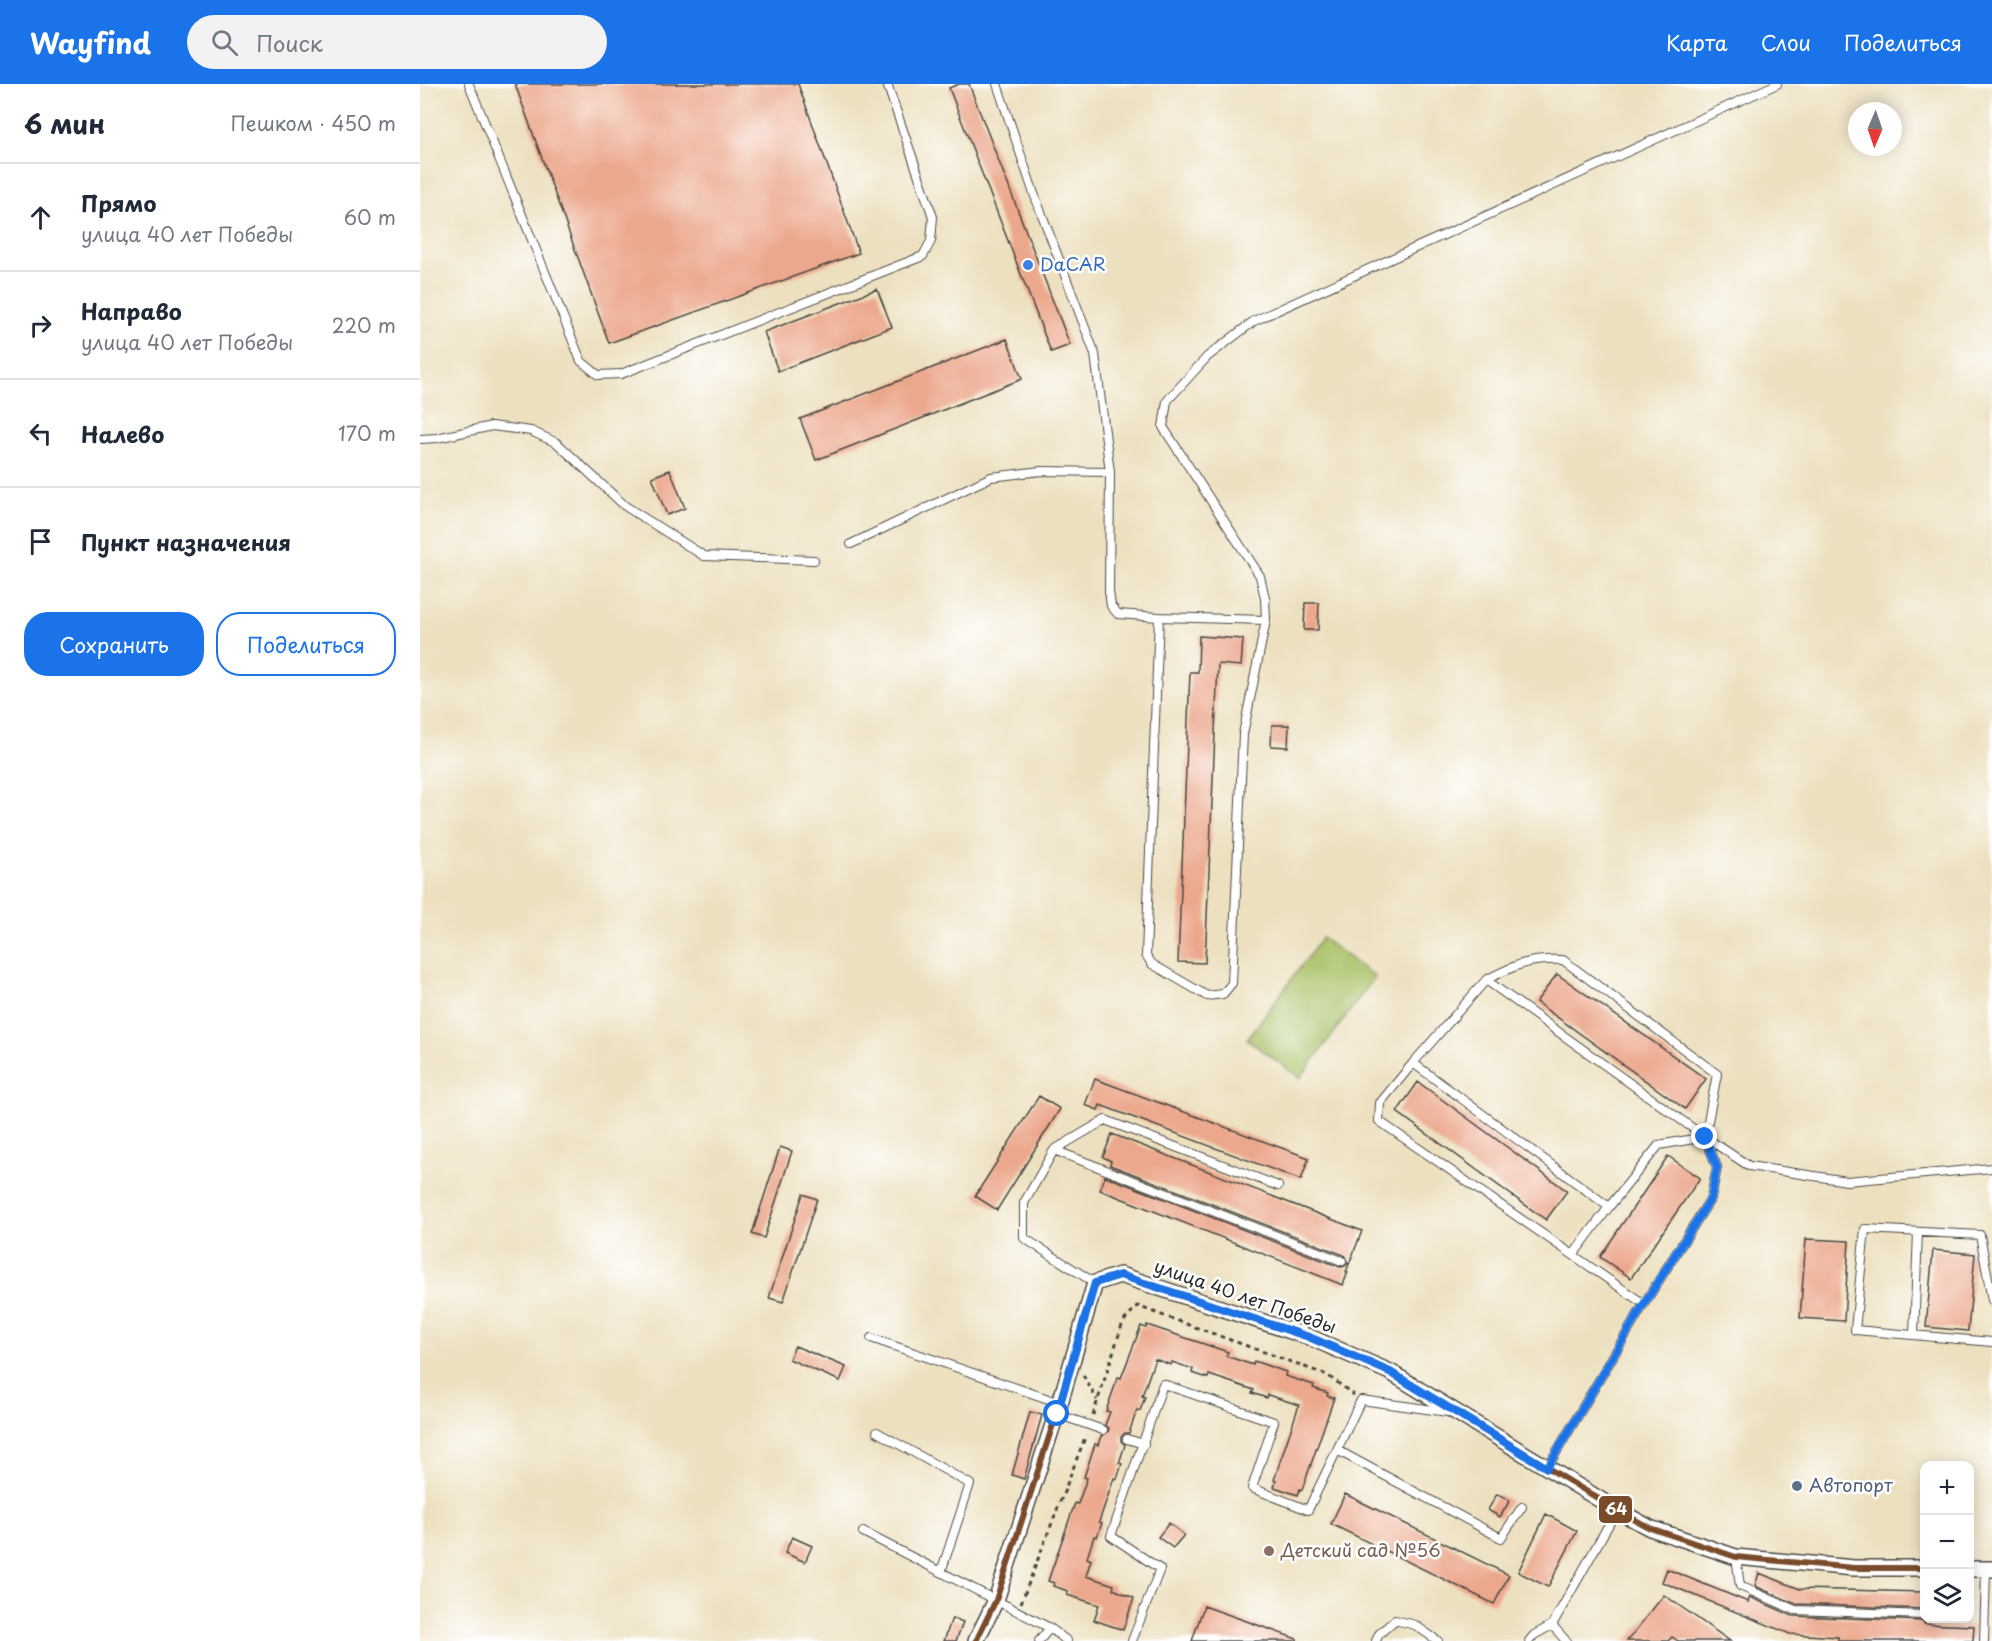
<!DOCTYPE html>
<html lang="ru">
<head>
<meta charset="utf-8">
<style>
	:root { --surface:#fff; --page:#f2f2f3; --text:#1f2937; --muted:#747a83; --line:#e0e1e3; --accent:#1a73e8 }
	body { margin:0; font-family:"Playpen Sans",sans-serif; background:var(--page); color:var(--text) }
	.controls { position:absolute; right:18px; bottom:18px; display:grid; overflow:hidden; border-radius:12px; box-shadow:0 3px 15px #0003 }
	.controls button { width:54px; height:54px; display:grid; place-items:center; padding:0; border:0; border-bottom:2px solid var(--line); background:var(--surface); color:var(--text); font:30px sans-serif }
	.compass { position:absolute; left:1428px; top:18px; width:54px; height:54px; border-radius:50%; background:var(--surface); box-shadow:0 3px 15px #0003; rotate:182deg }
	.stop { position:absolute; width:18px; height:18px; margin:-14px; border:4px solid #1a73e8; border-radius:50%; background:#fff }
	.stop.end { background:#1a73e8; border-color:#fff; box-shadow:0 2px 6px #0008 }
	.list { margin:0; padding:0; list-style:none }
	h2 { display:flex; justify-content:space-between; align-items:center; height:78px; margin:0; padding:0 24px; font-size:26px }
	h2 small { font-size:20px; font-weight:400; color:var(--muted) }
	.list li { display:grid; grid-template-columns:39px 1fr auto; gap:18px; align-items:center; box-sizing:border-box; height:108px; padding:0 24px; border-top:2px solid var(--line) }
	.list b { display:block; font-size:22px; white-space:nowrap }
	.list p { margin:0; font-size:20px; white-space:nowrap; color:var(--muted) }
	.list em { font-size:20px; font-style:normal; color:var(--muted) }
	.actions { display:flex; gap:12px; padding:18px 24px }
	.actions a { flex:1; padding:14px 0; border:2px solid var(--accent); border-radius:24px; text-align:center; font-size:21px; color:var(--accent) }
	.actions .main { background:var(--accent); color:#fff }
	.icon { flex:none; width:33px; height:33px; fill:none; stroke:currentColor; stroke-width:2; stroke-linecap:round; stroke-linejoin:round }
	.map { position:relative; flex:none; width:1572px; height:1557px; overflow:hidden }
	header { display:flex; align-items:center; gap:36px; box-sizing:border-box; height:84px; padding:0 30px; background:var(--accent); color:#fff }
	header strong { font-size:28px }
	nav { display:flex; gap:33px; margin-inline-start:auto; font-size:21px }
	.search { width:420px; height:54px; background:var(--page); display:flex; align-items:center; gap:15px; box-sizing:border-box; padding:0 21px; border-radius:33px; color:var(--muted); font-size:22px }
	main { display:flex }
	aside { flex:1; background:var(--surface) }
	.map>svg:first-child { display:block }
	.green { fill:#a9c166; stroke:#6a7648; stroke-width:1.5 }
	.building { fill:#eca88c }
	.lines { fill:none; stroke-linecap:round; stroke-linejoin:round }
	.lane-casing { stroke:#484641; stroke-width:10 }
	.street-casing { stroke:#484641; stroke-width:18 }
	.path { stroke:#484641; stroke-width:3; stroke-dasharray:4.5 4.5; stroke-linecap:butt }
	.lane { stroke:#fff; stroke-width:8 }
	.street { stroke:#fff; stroke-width:15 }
	.bus-1-casing { stroke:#fff; stroke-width:10 }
	.bus-1 { stroke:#7a4b2a; stroke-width:6 }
	.route { stroke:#1a73e8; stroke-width:8 }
	.shop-dot { fill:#3f7fe0; stroke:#fff; stroke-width:2 }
	.service-dot { fill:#5c6f8a; stroke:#fff; stroke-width:2 }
	.education-dot { fill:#8d6e63; stroke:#fff; stroke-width:2 }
	.labels { text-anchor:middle; stroke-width:5; stroke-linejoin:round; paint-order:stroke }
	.shop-label { font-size:18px; fill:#366cbe; stroke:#fff; text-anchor:start }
	.street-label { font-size:18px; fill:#2b2b2b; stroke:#fff }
	.service-label { font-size:18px; fill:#4e5e75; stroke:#fff; text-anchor:start }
	.education-label { font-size:18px; fill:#785e54; stroke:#fff; text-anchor:start }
	.line-badge { stroke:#fff; stroke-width:2 }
	.badge-label { font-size:16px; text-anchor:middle; font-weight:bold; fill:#fff }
</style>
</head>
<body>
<header>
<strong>Wayfind</strong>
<div class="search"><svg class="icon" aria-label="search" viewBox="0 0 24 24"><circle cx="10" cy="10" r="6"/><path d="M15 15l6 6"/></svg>Поиск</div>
<nav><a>Карта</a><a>Слои</a><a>Поделиться</a></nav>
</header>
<main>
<aside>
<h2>6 мин<small>Пешком · 450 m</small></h2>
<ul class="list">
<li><svg class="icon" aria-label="ahead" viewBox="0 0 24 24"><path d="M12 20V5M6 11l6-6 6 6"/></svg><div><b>Прямо</b><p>улица 40 лет Победы</p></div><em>60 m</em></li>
<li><svg class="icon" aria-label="right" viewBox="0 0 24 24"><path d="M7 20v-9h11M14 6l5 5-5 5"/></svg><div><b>Направо</b><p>улица 40 лет Победы</p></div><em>220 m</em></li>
<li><svg class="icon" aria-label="left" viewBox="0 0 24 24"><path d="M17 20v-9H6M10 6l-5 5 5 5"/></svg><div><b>Налево</b></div><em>170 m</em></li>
<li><svg class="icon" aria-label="arrive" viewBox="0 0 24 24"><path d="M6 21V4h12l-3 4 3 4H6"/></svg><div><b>Пункт назначения</b></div></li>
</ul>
<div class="actions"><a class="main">Сохранить</a><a>Поделиться</a></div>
</aside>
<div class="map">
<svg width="1572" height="1557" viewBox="0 0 1572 1557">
	<rect width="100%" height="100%" fill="#fff"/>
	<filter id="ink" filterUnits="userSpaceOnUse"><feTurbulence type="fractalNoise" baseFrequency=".0167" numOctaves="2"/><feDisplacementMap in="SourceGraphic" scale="12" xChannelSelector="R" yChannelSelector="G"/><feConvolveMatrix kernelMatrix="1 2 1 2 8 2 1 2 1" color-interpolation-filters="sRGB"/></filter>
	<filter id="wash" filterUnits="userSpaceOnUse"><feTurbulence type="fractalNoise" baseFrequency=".008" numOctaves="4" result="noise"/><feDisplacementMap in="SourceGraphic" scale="24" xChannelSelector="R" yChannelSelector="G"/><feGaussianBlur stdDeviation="1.35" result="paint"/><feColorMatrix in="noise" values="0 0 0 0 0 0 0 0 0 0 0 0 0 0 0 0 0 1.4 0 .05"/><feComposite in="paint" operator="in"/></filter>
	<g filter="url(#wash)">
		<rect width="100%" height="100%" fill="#ede0bf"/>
		<path class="green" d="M902,854L955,893L880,994L827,955Z"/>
		<g id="blocks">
			<path class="building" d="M95,0H378L439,169L189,259Z
				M539,0H549L650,261L631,268L529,4Z
				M457,205L472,243L358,287L344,248Z
				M587,255L602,295L396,376L380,335Z
				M250,386L265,424L247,431L232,393Z
				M885,519H899L898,546H884Z
				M779,552L823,555L821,582L798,580L785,879L758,878L770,588H778Z
				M852,641H869L868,663L851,662Z
				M1137,890L1286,995L1265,1025L1116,918Z
				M675,995L889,1074L881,1096L680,1021L678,1026L665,1021Z
				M998,998L1147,1107L1126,1136L977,1028Z
				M619,1012L640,1025L577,1126L555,1112Z
				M692,1050L942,1147L926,1188H928L923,1201L680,1106L685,1092L920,1183L925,1182L928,1179L924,1171L690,1081L691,1077L683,1073Z
				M360,1063L372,1067L344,1154L332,1150Z
				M1248,1072L1280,1094L1211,1194L1180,1173Z
				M383,1110L397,1115L363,1218L349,1214Z
				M1386,1155L1429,1157L1424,1237L1380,1234Z
				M1513,1166L1555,1170L1548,1247L1506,1243Z
				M727,1241L808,1268L806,1272L833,1281L834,1277L866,1288L865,1292L894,1301L893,1304L908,1309L907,1312L914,1314L882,1406L880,1405L878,1411L854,1403L856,1397L854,1396L879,1321L848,1311L847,1314L832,1309L834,1306L789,1291L788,1294L772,1289L773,1285L752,1278L751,1281L735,1275L722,1312L725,1313L720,1327L717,1326L709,1349H705L701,1353V1357L705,1361L699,1379L702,1380L697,1395L694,1394L679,1438L682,1439L677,1453L674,1452L667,1474L671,1476L666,1492L694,1501L693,1505L714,1514L703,1546L674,1536L679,1521L647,1511L648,1507L633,1502L634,1499L628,1497L655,1419L658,1420L667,1394L664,1393L675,1360L678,1361L681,1352L688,1348L689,1344L685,1341L690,1328L686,1327L698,1293L701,1294L721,1242L726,1244Z
				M375,1262L426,1283L420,1297L369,1275Z
				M610,1328L622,1331L604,1395L592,1391Z
				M925,1410L1089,1491L1074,1520L911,1440Z
				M1077,1410L1090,1416L1080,1433L1068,1426Z
				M1126,1430L1157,1447L1128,1503L1098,1488Z
				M749,1439L764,1451L753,1464L738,1453Z
				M372,1453L392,1462L385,1478L365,1469Z
				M1247,1485L1328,1518L1330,1513L1373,1532L1504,1537V1540L1554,1542L1553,1557H1418V1553L1370,1550L1242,1498Z
				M1339,1489L1380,1505L1504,1508V1525L1376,1520L1335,1502Z
				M1244,1511L1310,1557H1258L1252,1553L1248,1557H1207Z
				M784,1522L877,1555V1557H772Z
				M532,1534L543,1538L536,1557H524Z"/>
		</g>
	</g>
	<g filter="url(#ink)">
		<use href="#blocks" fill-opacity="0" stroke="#484641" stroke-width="1.5"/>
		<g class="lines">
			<g class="lane-casing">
				<path id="lane" d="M49,0L161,277L178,291L201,290L503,172L511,157L513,133L467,0
					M0,355L17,354L72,342L111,347L137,359L205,422L284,472L394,476
					M690,388L689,508L691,522L698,530L739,533
					M431,460L571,393L621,387L690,388L675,270L613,107L577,0
					M846,536L739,533L726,871L732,880L787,912L803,910L812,899L823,650L846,536L845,514L840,492L743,343L747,317L787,273L834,237L1357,0
					M1066,896C1095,881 1110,874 1143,876L1297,990L1285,1053L1297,1083L1291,1114L1224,1220L1127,1384
					M993,979L960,1019L959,1037L1153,1171
					M1285,1053L1239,1061L1189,1123L993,979L1066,896L1285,1053L1329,1082L1427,1097L1572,1084
					M634,1066L922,1177
					M1189,1123L1153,1171L1224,1220
					M675,1199L604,1154V1119L634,1066L685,1036L858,1102
					M1572,1216L1560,1151L1445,1145L1435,1246L1572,1258
					M1494,1251L1498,1148
					M451,1254L640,1319
					M637,1330L683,1346
					M457,1348L550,1400L521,1488
					M707,1355L724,1360
					M917,1366L1081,1454L1102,1423
					M443,1448L630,1544L647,1557
					M1316,1473L1320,1502L1375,1526L1504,1531
					M1132,1541L1146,1557
					M619,1557L630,1544
					M712,1557L740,1485L691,1452L743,1300L854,1338L832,1404L888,1426L941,1316L1028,1328
					M956,1557L959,1550L975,1536L995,1541L1018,1557
					M1109,1557L1114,1551L1132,1541L1197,1426
					M1564,1557L1566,1485"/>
			</g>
			<g class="street-casing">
				<path id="street" d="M1550,1485H1572
					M556,1557L576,1516L640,1319L675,1199L700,1191L889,1253L970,1288L1197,1426L1230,1444L1316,1473L1434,1484H1504"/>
			</g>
			<path class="path" d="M663,1291L677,1316
				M673,1331L703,1238L717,1222L907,1291L934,1311
				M601,1519L666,1351"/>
			<use href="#lane" class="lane"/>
			<use href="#street" class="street"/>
			<g class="bus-1-casing">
				<path id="bus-1" d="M556,1557L576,1516L640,1319L675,1199L700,1191L889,1253L970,1288L1197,1426L1230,1444L1316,1473L1434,1484H1504"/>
			</g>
			<use href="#bus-1" class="bus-1"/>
		</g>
	</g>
	<g class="lines" filter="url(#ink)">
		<path class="route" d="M637,1330L675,1199L700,1191L889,1253L970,1288L1127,1384L1224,1220L1291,1114L1297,1083L1285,1053"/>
	</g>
	<circle class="shop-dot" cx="608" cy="181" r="6"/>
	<circle class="service-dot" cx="1377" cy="1402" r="6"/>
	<circle class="education-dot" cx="849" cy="1467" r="6"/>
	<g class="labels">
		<g class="shop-label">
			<text x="620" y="187">DaCAR</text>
		</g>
		<g class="street-label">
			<text transform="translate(825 1213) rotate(19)" y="6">улица 40 лет Победы</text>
		</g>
		<g class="service-label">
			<text x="1389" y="1408">Автопорт</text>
		</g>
		<g class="education-label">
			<text x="861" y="1473">Детский сад №56</text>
		</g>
	</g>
	<rect class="line-badge" x="1178" y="1411" width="35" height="29" rx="6" fill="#7a4b2a"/>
	<g class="badge-label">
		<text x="1196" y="1431">64</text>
	</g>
</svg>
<div class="controls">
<button>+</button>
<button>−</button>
<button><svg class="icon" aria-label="layers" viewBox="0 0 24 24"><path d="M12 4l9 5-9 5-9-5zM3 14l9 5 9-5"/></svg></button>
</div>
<svg class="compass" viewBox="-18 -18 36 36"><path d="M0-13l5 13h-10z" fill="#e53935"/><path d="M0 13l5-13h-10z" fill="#747a83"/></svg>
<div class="stop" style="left:637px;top:1330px"></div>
<div class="stop end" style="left:1285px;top:1053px"></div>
</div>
</main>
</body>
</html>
